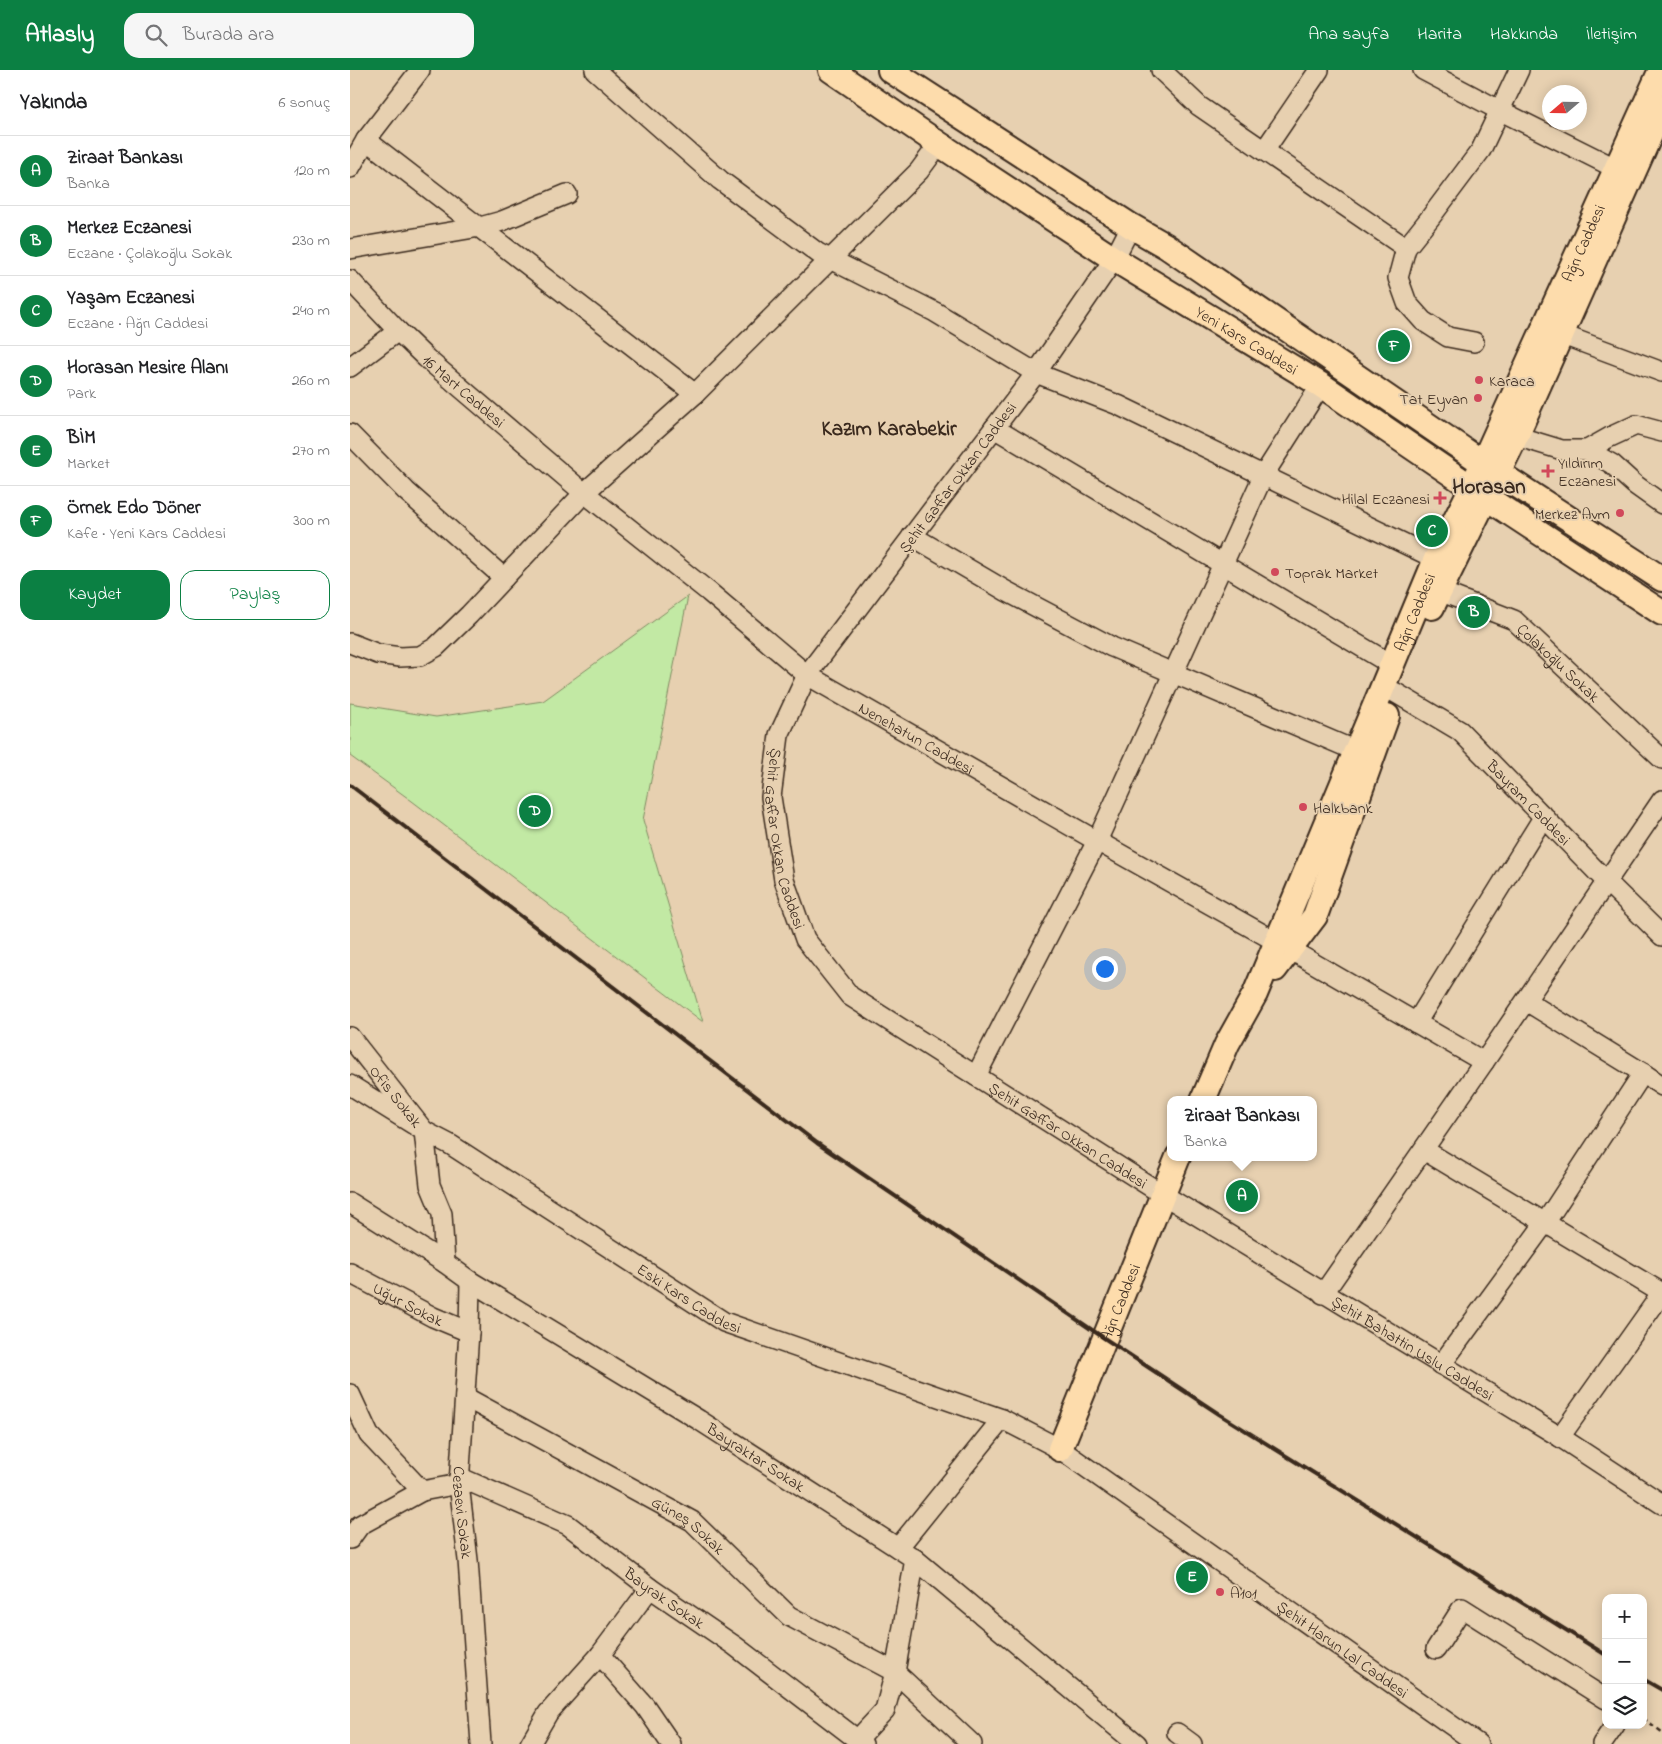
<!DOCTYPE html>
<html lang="tr">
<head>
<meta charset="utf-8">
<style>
	:root { --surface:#fff; --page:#f6f6f6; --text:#202124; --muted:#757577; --line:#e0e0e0; --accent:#0b8043 }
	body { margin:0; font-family:"Indie Flower",sans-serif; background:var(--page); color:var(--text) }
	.controls { position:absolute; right:15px; bottom:15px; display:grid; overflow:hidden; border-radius:10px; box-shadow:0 2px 12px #0003 }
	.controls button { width:45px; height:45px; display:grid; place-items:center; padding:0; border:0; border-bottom:1px solid var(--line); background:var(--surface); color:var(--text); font:25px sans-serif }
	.compass { position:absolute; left:1192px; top:15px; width:45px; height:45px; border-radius:50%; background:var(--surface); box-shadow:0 2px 12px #0003; rotate:250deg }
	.you { position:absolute; left:754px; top:898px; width:18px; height:18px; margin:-12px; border:4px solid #fff; border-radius:50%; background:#1a73e8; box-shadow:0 0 0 8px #1a73e833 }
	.badge { display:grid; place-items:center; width:32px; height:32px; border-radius:50%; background:var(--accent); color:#fff; font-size:16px; font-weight:700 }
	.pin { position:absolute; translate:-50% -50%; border:2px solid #fff; box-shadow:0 1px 5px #0006 }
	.popup { position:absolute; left:817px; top:1026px; width:150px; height:65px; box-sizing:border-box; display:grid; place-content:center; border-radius:10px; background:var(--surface); filter:drop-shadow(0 1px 4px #0005); font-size:16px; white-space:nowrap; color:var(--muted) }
	.popup b { font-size:19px; color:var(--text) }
	.popup::after { content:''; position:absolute; left:50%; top:100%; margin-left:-10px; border:10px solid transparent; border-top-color:var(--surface) }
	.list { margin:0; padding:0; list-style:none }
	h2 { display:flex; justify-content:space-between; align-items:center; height:65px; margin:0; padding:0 20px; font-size:21px }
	h2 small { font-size:16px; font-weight:400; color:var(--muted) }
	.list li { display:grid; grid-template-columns:32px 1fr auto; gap:15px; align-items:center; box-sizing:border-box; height:70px; padding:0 20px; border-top:1px solid var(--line) }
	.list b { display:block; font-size:19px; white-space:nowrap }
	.list p { margin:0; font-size:16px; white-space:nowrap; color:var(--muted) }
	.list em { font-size:16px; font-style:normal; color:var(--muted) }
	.actions { display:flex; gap:10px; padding:15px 20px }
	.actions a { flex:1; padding:11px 0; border:1px solid var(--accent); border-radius:15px; text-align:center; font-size:18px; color:var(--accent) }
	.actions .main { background:var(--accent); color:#fff }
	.icon { flex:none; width:28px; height:28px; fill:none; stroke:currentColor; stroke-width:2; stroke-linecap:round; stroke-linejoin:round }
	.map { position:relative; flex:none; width:1312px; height:1674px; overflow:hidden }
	header { display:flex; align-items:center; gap:30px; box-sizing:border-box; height:70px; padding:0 25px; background:var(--accent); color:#fff }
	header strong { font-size:24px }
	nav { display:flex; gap:28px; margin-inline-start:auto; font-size:18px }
	.search { width:350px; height:45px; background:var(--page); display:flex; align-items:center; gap:12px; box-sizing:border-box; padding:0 18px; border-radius:15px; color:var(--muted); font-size:19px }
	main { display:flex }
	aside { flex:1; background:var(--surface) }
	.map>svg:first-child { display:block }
	.green { fill:#c2e9a4; stroke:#7e8a61 }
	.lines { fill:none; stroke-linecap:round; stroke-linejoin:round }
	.minor-casing { stroke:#3b2a1e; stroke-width:22 }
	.major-casing { stroke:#3b2a1e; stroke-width:28 }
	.path { stroke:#3b2a1e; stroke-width:2.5; stroke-dasharray:5 4; stroke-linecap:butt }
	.minor { stroke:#e7d0b0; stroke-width:19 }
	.major { stroke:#fddcac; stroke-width:24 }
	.rail { stroke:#3b2a1e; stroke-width:4 }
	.poi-dot { fill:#d1495b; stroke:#e7d0b0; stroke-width:2 }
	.labels { text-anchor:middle; stroke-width:4; stroke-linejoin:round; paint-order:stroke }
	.street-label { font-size:16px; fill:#3b2a1e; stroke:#e7d0b0 }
	.poi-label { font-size:16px; fill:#3b2a1e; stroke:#e7d0b0; text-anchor:start }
	.district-label { font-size:21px; font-weight:bold; fill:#3b2a1e; stroke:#e7d0b0 }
</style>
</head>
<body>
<header>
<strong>Atlasly</strong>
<div class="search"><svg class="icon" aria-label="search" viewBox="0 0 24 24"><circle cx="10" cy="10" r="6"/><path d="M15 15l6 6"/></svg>Burada ara</div>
<nav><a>Ana sayfa</a><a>Harita</a><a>Hakkında</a><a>İletişim</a></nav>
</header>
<main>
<aside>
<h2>Yakında<small>6 sonuç</small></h2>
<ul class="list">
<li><span class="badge">A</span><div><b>Ziraat Bankası</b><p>Banka</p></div><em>120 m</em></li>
<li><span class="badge">B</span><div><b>Merkez Eczanesi</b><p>Eczane · Çolakoğlu Sokak</p></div><em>230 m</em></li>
<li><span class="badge">C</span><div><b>Yaşam Eczanesi</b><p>Eczane · Ağrı Caddesi</p></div><em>240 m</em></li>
<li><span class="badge">D</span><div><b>Horasan Mesire Alanı</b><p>Park</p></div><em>260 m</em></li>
<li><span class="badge">E</span><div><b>BİM</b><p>Market</p></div><em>270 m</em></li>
<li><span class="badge">F</span><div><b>Örnek Edo Döner</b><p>Kafe · Yeni Kars Caddesi</p></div><em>300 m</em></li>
</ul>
<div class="actions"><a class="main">Kaydet</a><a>Paylaş</a></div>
</aside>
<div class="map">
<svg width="1312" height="1674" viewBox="0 0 1312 1674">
	<rect width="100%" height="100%" fill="#e7d0b0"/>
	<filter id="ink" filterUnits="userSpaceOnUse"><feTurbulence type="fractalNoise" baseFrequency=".02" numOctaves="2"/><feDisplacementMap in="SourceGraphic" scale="10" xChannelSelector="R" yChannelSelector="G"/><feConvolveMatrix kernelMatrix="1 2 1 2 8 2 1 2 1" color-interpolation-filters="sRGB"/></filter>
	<g filter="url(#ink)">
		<path class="green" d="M338,526L293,750L353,952L62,731L0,686V633L86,647L193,631Z"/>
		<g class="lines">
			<g class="minor-casing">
				<g id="minor">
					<path d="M245,0L370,110L468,183L585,242L686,303L768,335L1086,489"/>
					<path d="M811,0L849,36L1056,178"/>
					<path d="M1073,0L1149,40L1277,104"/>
					<path d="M16,70L345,324"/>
					<path d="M914,81L969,0"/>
					<path d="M0,98L16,70L70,0"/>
					<path id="s1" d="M781,156L764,189L686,303L457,605L429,665L421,727L434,810L455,869L500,926L812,1124L1210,1367L1312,1434"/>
					<path d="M0,179L130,157L152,151L217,124"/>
					<path id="s2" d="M0,210L48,261L76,288L227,417L359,522L457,605L747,771L927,872L1134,992"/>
					<path d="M1213,265L1312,302"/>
					<path d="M1124,272L1098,267L1073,251L1057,233L1048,208L1056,178L1080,148L1131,80L1169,0"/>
					<path d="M0,297L48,261"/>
					<path d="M644,358L1042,595"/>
					<path d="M0,364L56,421L154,508"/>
					<path d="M1166,366L1212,380H1237L1260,367L1286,355L1312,362"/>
					<path d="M1237,380L1262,394L1284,414L1312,434"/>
					<path d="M562,466L656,521L762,577L1006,681"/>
					<path id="s3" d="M1089,521L1164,550L1312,689"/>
					<path d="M0,573L28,584L50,587L70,586L86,577L119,545L234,423L345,324L569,101L589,74"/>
					<path id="s4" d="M1033,617L1046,623L1110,661L1257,812L1312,866"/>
					<path d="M1176,931L1293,1003L1312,1016"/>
					<path d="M1066,953L1194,746"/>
					<path id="s5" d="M0,967L74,1061L80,1115L92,1144L95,1193"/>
					<path d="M626,1006L747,771L913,406L971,315"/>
					<path id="s6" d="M0,1015L74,1061L101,1075L374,1252L652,1349L710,1379L1128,1674"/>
					<path d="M1074,1080L1312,1223"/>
					<path id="s7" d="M0,1133L95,1193L120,1211L349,1350L565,1489L787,1674"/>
					<path id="s8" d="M0,1203L83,1247L119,1262"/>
					<path id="s9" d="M120,1211L119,1262L109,1414L118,1490L131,1674"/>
					<path d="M973,1224L1134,992L1312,730"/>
					<path d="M1091,1295L1195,1153L1293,1003"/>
					<path d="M0,1324L19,1365L72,1421L109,1414"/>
					<path id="s10" d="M115,1327L342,1451L439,1546L545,1602L622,1674"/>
					<path d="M1210,1367L1312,1223"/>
					<path id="s11" d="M109,1407L218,1455L300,1518L385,1576L513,1674"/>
					<path d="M0,1469L10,1455L72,1421"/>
					<path d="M548,1478L652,1349"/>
					<path d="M1086,1579L1112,1538L1256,1629"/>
					<path d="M250,1585L295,1636L321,1674"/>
					<path d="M827,1663L842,1674"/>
					<path d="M508,1669L535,1640L545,1602L565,1489"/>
					<path d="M180,1674L198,1643L250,1585L300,1518"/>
					<path d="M1252,1674L1265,1655"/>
				</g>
			</g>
			<g class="major-casing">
				<g id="major">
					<path id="s12" d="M481,0L589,74L764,189L971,315L1137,428L1312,543"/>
					<path d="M540,0L781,156L816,176L1133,393L1312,509"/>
					<path d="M1082,537L1166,366L1312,38"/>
					<path d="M925,899L965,846L1037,646"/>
					<path id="s13" d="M853,1030L877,974L905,924L1086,489L1122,417L1311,0"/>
					<path id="s14" d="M710,1379L828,1087"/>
				</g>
			</g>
			<path class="path" d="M1293,1648L1312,1662"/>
			<use href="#minor" class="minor"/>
			<use href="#major" class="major"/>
			<path class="rail" d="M0,715L467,1073L754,1268L869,1344L1256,1585
				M1293,1609L1312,1620"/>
		</g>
	</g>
	<g class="poi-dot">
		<circle cx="1129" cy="310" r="5"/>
		<circle cx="1128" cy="328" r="5"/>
		<path d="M1195.5 393.5h5v5h5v5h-5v5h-5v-5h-5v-5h5z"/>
		<path d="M1087.5 420.5h5v5h5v5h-5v5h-5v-5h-5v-5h5z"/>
		<circle cx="1270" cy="443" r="5"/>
		<circle cx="925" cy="502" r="5"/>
		<circle cx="953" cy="737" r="5"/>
		<circle cx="870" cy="1522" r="5"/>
	</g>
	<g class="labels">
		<g class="street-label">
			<text dy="6" stroke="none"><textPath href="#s13" startOffset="938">Ağrı Caddesi</textPath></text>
			<text dy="6" stroke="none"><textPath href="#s12" startOffset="496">Yeni Kars Caddesi</textPath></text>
			<text dy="6" stroke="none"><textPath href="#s2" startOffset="159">16 Mart Caddesi</textPath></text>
			<text transform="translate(607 407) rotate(-53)" y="6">Şehit Gaffar Okkan Caddesi</text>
			<text dy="6" stroke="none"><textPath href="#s13" startOffset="532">Ağrı Caddesi</textPath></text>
			<text dy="6" stroke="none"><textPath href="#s3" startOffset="142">Çolakoğlu Sokak</textPath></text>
			<text dy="6" stroke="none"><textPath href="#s2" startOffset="731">Nenehatun Caddesi</textPath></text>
			<text dy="6" stroke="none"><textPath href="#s4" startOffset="188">Bayram Caddesi</textPath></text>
			<text dy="6" stroke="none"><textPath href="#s1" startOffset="726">Şehit Gaffar Okkan Caddesi</textPath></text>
			<text dy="6" stroke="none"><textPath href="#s5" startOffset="75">Ofis Sokak</textPath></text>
			<text dy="6" stroke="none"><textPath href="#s1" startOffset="1161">Şehit Gaffar Okkan Caddesi</textPath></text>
			<text dy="6" stroke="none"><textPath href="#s6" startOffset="401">Eski Kars Caddesi</textPath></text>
			<text dy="6" stroke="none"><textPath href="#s8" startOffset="66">Uğur Sokak</textPath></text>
			<text dy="6" stroke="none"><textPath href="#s14" startOffset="158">Ağrı Caddesi</textPath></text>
			<text dy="6" stroke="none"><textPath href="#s1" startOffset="1566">Şehit Bahattin Uslu Caddesi</textPath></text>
			<text dy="6" stroke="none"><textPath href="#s7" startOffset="479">Bayraktar Sokak</textPath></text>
			<text dy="6" stroke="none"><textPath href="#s9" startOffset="232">Cezaevi Sokak</textPath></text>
			<text dy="6" stroke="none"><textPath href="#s10" startOffset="258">Güneş Sokak</textPath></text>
			<text dy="6" stroke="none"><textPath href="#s11" startOffset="240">Bayrak Sokak</textPath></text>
			<text dy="6" stroke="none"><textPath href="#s6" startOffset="1149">Şehit Harun Lal Caddesi</textPath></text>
		</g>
		<g class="poi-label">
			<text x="1139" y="316">Karaca</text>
			<text x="1118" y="334" text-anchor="end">Tat Eyvan</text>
			<text x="1208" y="398">Yıldırım<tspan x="1208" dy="18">Eczanesi</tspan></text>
			<text x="1080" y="434" text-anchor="end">Hilal Eczanesi</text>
			<text x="1260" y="449" text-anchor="end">Merkez Avm</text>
			<text x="935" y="508">Toprak Market</text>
			<text x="963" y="743">Halkbank</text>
			<text x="880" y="1528">A101</text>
		</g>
		<g class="district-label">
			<text x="539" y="365">Kazım Karabekir</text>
			<text x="1139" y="423">Horasan</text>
		</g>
	</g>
</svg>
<div class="controls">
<button>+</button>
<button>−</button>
<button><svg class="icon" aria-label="layers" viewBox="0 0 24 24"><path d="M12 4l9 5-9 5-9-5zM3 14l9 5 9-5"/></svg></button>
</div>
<svg class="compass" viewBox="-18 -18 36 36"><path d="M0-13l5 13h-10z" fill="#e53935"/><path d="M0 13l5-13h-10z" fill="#757577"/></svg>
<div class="you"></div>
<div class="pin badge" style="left:892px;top:1126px">A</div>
<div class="popup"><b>Ziraat Bankası</b>Banka</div>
<div class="pin badge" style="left:1124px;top:542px">B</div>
<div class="pin badge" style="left:1082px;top:461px">C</div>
<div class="pin badge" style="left:185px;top:741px">D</div>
<div class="pin badge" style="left:842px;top:1507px">E</div>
<div class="pin badge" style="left:1044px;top:276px">F</div>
</div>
</main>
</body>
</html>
